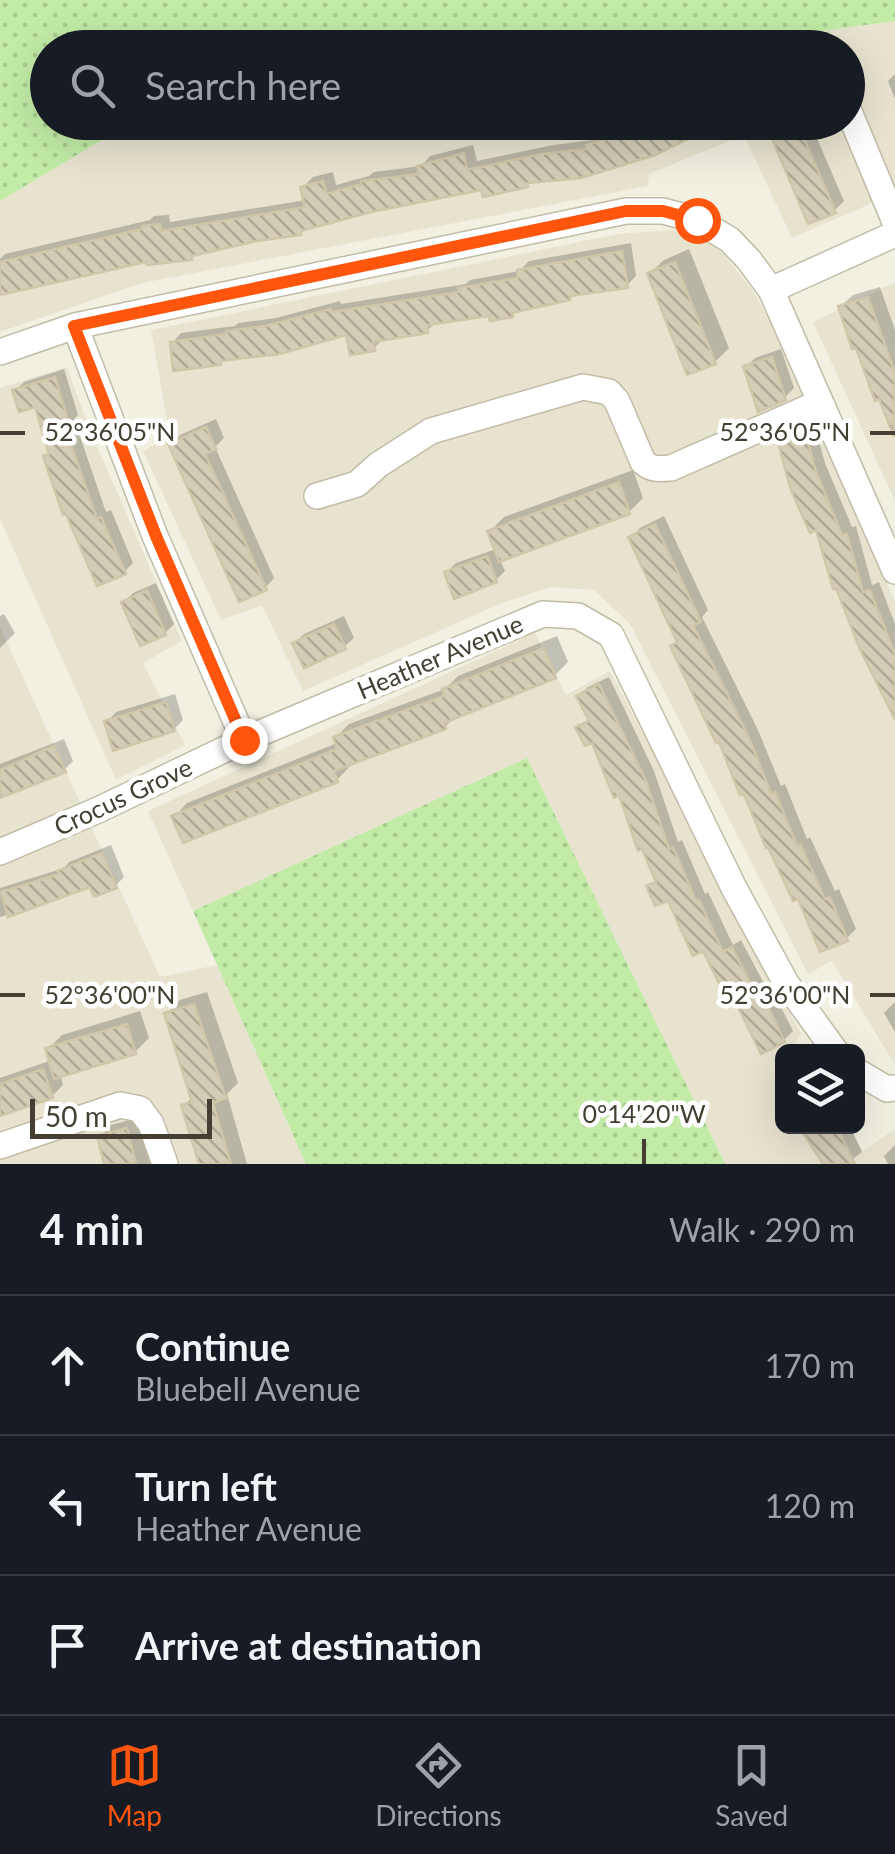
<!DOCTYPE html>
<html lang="en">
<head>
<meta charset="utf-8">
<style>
	:root { --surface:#171b24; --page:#20242c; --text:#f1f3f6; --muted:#9ea1a6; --line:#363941; --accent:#ff550c }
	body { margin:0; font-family:Lato,sans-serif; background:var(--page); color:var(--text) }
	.controls { position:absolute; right:30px; bottom:30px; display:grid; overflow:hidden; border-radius:15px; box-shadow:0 10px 40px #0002 }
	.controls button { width:90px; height:90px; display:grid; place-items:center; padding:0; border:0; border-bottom:2px solid var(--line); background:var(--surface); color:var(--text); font:50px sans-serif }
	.scale { position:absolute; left:30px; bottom:25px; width:182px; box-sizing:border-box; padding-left:10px; border:5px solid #443f32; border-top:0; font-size:28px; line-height:35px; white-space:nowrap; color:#443f32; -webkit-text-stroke:8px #fff; paint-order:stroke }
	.stop { position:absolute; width:30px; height:30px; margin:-22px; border:8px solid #ff550c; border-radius:50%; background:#fff }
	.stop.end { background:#ff550c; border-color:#fff; box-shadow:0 2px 10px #0008 }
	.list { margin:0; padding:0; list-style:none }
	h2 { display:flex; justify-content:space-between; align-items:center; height:130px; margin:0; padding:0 40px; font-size:42px }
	h2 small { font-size:32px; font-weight:400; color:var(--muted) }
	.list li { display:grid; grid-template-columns:65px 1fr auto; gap:30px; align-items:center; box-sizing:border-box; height:140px; padding:0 40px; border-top:2px solid var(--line) }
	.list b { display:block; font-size:38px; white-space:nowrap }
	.list p { margin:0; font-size:32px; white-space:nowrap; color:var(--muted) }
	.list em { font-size:32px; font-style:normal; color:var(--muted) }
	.icon { flex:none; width:55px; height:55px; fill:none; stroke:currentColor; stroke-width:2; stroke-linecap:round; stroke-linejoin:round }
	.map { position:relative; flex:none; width:895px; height:1164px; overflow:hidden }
	.search { position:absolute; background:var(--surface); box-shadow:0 10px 40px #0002; left:30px; right:30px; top:30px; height:110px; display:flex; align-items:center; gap:25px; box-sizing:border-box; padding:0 35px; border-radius:55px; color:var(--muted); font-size:38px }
	.sheet { height:550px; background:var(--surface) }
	nav { display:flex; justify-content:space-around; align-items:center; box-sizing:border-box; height:140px; border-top:2px solid var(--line); background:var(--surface); font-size:28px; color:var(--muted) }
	nav a { display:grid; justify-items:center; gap:5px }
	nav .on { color:var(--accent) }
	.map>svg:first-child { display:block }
	.residential { fill:#e7e3cf }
	.grass { fill:url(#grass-dots) }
	.shadow { fill:#0003 }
	.building { fill:url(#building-back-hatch); stroke:#d0c7a9; stroke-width:2.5 }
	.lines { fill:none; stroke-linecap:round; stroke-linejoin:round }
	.minor-casing { stroke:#c1bca6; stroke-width:28 }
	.minor { stroke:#fff; stroke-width:25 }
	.route { stroke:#ff550c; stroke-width:12 }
	.ticks { fill:none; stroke:#443f32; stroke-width:4 }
	.labels { text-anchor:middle; stroke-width:9; stroke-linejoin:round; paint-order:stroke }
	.street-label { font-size:25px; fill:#443f32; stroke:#fff }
	.ticks-label { font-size:25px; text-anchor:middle; fill:#443f32; stroke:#fff; stroke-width:9; stroke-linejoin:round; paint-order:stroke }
</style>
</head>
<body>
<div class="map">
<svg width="895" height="1164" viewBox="0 0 895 1164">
	<defs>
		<pattern id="grass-dots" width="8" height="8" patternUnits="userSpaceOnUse" patternTransform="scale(2.5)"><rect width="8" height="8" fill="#c1eba6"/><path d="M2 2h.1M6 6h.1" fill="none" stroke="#a7cb8f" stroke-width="1.8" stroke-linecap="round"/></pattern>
		<pattern id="building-back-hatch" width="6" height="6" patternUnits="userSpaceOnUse" patternTransform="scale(2.5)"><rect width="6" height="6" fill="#d4cdb6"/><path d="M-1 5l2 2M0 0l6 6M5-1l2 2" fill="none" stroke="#aea895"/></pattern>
	</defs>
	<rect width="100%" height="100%" fill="#f2f0e1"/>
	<path class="residential" d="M895,21V193L792,238L744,135L649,174L648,186L142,283L0,332V201L122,128L163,123L848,122V48L697,47Z
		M672,230L717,246L751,288L783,343L895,601V1065L832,961L808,974L630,624L594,590L550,587L502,603L303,691L262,605L221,620L143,451L170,436L151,330L618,234Z
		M895,282V501L813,322Z
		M67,367L89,428L182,641L143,663L185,745L116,780L0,519V388Z
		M0,627L160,977L217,965L306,1164H0Z
		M535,633L566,695L610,671L801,1034L795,1042L801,1051L782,1052V1126L848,1127L863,1151L895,1129V1164H725L527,758L193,911L148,811Z"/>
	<path class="grass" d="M0,0H895V21L697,48H48V122L163,123L122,128L0,201Z
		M527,758L725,1164H306L193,911Z"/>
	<path class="shadow" d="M895,74V99L888,81Z
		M644,122H723L654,153L531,180L527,185L483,187L371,210L306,227L300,233L195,253L191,257L148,258L0,288V259L5,254L150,220L154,216L169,215L170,222L306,200L303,187L313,177L333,172L336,185L369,176L374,172L421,166L430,156L473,145L477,161L553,145L594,140L599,136Z
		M767,122H810L844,201L835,210Z
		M631,243L636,276L626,286L574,293L569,298L518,309L512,315L491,314L437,321L427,331L383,339L374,348L348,332L225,358L220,362L172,343L181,333L235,326L238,323L276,318L340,301L341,304L466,284L470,280L519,271L529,261Z
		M689,249L729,348L715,362L649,274L664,260Z
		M880,287L895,330V432L841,306L853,295Z
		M781,349L794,388L784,398L746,367L755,358Z
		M64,369L78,415L74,419L106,512L111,510L133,563L124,572L51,452L37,404L15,391L24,382Z
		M216,419L224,438L215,447L274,578L265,588L171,444L180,435Z
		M813,420L825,463L852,527L856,526L872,585L879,582L895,624V697L780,440L789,431Z
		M633,470L643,498L629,512L500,559L505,571L496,580L447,572L456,563L496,549L490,531L504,517Z
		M664,516L708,610L702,617L758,730L781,786L785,784L807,839L810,837L835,891L839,889L856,929L847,938L679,640L631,538L640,528Z
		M156,583L174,624L165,633L124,602L133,593Z
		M4,614L15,633L0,648V616Z
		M344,616L354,638L344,647L295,643L304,634Z
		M557,636L568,662L555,675L457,715L445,727L349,762L350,766L337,780L174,817L187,803L337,743L335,738L349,724L445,689L458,676Z
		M609,677L654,771L678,842L682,840L705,894L708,892L733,945L741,940L769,993L773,991L793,1031L784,1040L736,997L669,898L649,887L657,878L621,792L593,740L579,728L590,718L579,696L588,687Z
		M175,694L183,720L174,729L107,722L116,712Z
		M64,739L73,761L64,770L0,796V764Z
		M111,845L124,877L115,886L91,884L55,900L0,917V888L64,868L69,862Z
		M207,992L238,1083L227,1094L247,1164H202L184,1105L193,1097L167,1013L180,1000Z
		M895,1002V1032L884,1013Z
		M140,1011L149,1038L135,1052L60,1074L63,1085L52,1096L0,1113V1078L52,1060L48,1049L62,1035Z
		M138,1118L150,1164H107L100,1137L111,1125Z
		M803,1126H850L862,1152L846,1164H825Z
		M895,1145V1164H888L884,1156Z"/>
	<path class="building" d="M641,122H723L655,155L581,178L527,183L528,187L483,197L481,190L371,212L301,231V235L257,241L192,256V260L147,265L146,262L0,295V262L142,229V226L160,224L161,231L305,207L300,187L323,181L326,194L361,184V181L419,174L417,166L464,153L467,170L541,154L587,149L586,145L644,128Z
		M765,122H797L836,213L808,224Z
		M622,251L628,288L570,296V300L512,313L513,317L490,321L489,316L427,325L428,333L373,342L375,351L350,355L346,335L280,354L221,361V365L173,371L170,342L227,334L226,331L265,326L331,309L332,312L459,292L458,288L518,278L517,270Z
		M675,262L716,364L687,375L647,273Z
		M868,297L895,373L894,437L879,399L875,401L856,348L852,349L838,306Z
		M772,357L786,400L758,412L743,366Z
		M55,377L70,427L65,428L97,519L101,517L126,574L97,586L66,514L63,515L43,456L49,454L35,407L19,412L12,390Z
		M206,427L216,449L205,454L267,590L239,602L168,444Z
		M804,427L816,472L842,535L847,534L863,592L870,590L895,655V720L859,647L836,588L833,589L816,530L810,533L791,490L777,439Z
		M619,482L630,514L499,562L487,531Z
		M655,524L701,622L693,625L750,740L771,794L775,792L797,846L800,844L825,899L830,897L848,941L820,952L798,899L793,901L768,847L766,848L744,794L740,795L719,742L716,743L670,646L677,642L628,537Z
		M487,556L497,582L454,599L444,572Z
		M147,590L166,635L140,646L121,602Z
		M334,624L346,649L304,668L292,643Z
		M544,648L556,678L444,723L446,729L334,771L338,782L183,843L171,816L337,749L333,737L444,696L442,689Z
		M599,684L646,781L669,849L673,847L696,901L699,900L723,952L732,947L759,1001L764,998L785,1042L761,1054L735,1001L729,1003L703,951L693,956L668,901L655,906L646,886L656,882L642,849L638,851L619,795L614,798L592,743L585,746L575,727L589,721L576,696Z
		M166,702L175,731L113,751L104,721Z
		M54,746L66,772L0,798V770Z
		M102,853L117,888L94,897L90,887L8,917L1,892L59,874L57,871Z
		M194,1004L226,1098L213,1103L231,1164H199L181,1105L192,1102L164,1013Z
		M127,1024L136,1054L54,1079L45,1048Z
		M43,1069L53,1098L0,1116V1084Z
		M815,1126H836L855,1164H823L803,1133Z
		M127,1128L136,1164H104L97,1136Z"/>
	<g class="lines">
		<g class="minor-casing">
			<path id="minor" d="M848,109L895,222
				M771,290L895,234
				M75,326L155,536L244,740L543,614L578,616L611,635L734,888L786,983L836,1052
				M0,352L75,326L626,211H663L697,220L730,240L749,260L771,290L895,571
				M317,496L357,484L378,465L431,431L583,387L609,392L617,401L643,462C652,470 659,469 671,468L819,403
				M0,852L98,810L244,740
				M858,1072L887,1089L895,1088
				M0,1146L120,1105L140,1109L151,1124L165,1164"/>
		</g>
		<use href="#minor" class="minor"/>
	</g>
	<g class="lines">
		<path class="route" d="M244,740L156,536L74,326L626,211H663L697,220"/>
	</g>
	<path class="ticks" d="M0,433H25M870,433H895M0,995H25M870,995H895M644,1139V1164"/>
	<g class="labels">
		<g class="street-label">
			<text transform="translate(440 657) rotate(-23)" y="9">Heather Avenue</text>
			<text transform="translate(123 797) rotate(-25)" y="9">Crocus Grove</text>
		</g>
	</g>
	<g class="ticks-label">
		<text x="110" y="441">52°36'05"N</text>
		<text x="785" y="441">52°36'05"N</text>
		<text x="110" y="1004">52°36'00"N</text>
		<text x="785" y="1004">52°36'00"N</text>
		<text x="644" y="1123">0°14'20"W</text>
	</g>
</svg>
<div class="controls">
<button><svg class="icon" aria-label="layers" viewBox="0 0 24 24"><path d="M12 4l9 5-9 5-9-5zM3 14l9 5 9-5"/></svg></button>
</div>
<div class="scale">50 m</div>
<div class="stop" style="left:697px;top:220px"></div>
<div class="stop end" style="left:244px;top:740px"></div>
<div class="search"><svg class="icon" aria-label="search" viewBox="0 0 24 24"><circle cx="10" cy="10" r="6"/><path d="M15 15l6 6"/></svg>Search here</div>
</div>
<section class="sheet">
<h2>4 min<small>Walk · 290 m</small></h2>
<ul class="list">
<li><svg class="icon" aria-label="ahead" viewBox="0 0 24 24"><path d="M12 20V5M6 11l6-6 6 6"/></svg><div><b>Continue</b><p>Bluebell Avenue</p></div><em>170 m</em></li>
<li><svg class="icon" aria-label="left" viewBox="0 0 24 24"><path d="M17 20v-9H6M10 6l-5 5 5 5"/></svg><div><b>Turn left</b><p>Heather Avenue</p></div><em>120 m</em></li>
<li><svg class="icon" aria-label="arrive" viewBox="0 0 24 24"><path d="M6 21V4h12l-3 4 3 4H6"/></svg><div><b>Arrive at destination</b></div></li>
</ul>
</section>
<nav>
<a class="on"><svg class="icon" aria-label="map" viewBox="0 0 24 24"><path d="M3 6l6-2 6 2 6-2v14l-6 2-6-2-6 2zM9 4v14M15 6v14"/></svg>Map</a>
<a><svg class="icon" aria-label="directions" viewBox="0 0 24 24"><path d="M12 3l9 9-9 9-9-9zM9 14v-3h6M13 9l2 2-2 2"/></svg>Directions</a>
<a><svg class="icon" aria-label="saved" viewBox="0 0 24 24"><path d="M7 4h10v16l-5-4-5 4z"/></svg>Saved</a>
</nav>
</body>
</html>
